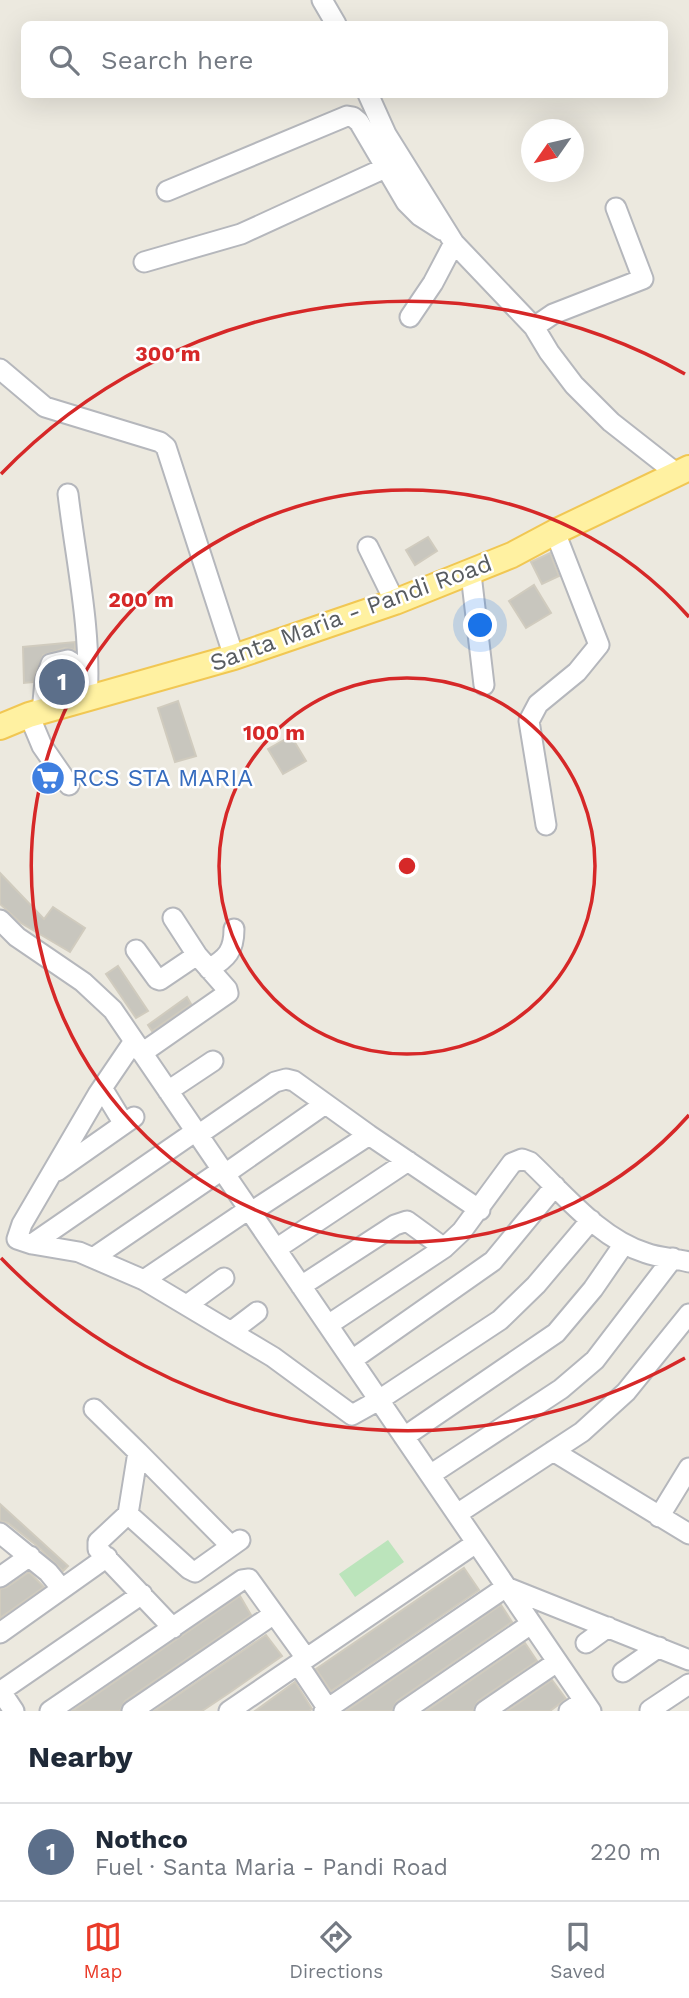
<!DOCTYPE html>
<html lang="en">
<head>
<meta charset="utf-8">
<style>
	:root { --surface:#fff; --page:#f2f2f3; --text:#1f2937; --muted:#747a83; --line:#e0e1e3; --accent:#e93a28 }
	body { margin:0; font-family:"Work Sans",sans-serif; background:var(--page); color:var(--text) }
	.compass { position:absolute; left:521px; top:119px; width:63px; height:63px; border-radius:50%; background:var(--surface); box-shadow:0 7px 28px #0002; rotate:236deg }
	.you { position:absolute; left:481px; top:626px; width:24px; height:24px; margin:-18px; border:5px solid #fff; border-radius:50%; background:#1a73e8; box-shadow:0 0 0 10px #1a73e833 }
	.badge { display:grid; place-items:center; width:46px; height:46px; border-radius:50%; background:var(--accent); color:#fff; font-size:23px; font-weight:700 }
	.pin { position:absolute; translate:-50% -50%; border:4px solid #fff; box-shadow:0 2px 7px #0006 }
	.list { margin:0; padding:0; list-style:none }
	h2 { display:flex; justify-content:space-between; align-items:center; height:91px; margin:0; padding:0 28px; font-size:30px }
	h2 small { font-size:23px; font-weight:400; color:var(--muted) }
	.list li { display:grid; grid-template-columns:46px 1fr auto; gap:21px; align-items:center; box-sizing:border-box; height:98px; padding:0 28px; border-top:2px solid var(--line) }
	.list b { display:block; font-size:26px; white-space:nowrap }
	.list p { margin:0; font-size:23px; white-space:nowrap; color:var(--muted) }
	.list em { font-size:23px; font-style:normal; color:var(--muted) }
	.icon { flex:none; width:38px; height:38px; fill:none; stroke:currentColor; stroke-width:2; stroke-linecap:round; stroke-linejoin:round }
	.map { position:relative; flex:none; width:689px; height:1711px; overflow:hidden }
	.search { position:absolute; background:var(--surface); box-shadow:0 7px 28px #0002; left:21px; right:21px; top:21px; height:77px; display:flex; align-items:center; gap:18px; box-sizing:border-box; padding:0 24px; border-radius:10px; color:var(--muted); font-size:26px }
	.sheet { height:189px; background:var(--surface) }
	nav { display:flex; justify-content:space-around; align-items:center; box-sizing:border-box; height:98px; border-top:2px solid var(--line); background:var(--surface); font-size:19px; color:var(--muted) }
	nav a { display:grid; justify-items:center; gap:4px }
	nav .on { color:var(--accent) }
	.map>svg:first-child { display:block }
	.green { fill:#bbe4bb }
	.building { fill:#c8c6be; stroke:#d0cbbe; stroke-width:2 }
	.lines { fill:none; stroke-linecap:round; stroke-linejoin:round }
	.minor-casing { stroke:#b5b7bc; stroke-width:23 }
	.major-casing { stroke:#f1c753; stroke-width:28 }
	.minor { stroke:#fff; stroke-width:19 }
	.major { stroke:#fff1a1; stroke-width:24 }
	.ring { fill:none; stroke:#d62828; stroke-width:3.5 }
	.labels { text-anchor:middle; stroke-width:5; stroke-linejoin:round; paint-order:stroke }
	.street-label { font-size:24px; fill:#585c60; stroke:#fff }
	.shop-label { font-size:24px; fill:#366cbe; stroke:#fff; text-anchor:start }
	.centre { fill:#d62828; stroke:#fff; stroke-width:3.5 }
	.ring-label { font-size:21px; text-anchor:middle; font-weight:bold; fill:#d62828; stroke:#fff; stroke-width:5; stroke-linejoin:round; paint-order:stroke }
</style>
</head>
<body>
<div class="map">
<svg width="689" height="1711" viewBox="0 0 689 1711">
	<rect width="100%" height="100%" fill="#ece9df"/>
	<path class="green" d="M388,1540L404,1562L355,1597L339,1574Z"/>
	<path class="building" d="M428,537L437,551L415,565L406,550Z
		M550,553L559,576L542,584L531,562Z
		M534,585L551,613L526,628L509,601Z
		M75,642V650L65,648L43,655L33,682L24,683L23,647Z
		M65,673L66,689L56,692L60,674Z
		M178,701L196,756L175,762L158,708Z
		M291,736L306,761L283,774L268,749Z
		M0,873L44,919L53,907L85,928L70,952L21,923L0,904Z
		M118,966L148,1011L136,1018L106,974Z
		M187,997L191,1004L152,1031L148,1025Z
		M0,1504L68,1566L63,1571L36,1545L8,1523L0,1521Z
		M464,1568L479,1590L331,1691L316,1669Z
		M29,1572L44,1587L0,1618V1589L7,1587Z
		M240,1596L251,1615L125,1701L120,1711H72Z
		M501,1605L512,1622L397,1701L392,1711H346Z
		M266,1635L282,1656L229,1693L202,1711H154Z
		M525,1643L537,1661L478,1701L473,1711H426Z
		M552,1680L566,1699L550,1711H507Z
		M295,1682L312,1709L309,1711H255Z"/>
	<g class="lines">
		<g class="minor-casing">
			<path id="minor" d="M322,0L336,24
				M368,94L386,134L454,243L534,327L549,352L574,385L611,422L676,473
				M167,191L347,116L353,117L359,122L406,202L420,216L442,230
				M144,262L241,234L385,168
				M410,317L433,283L454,243
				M534,327L553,314L643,279L616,208
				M0,369L45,407L160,442L166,447L234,657
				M68,494C76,562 92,631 87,700
				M368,547L395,602
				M471,574L484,685
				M42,712L45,681L51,664L68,660C79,665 78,677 78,688
				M29,715L42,746L69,785
				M546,825L529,721L538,704L577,672L599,645L555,532
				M0,920L17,937L83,982L113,1010L591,1711
				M136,950L157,979L160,980L197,955
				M209,969C227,958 234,951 234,929
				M134,1041L98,1094L22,1224L17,1239L32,1244L79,1252L144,1280L273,1357L352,1415L379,1400L500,1320L536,1285L591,1220
				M142,1053L228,993L227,989L197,955L173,918
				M102,1088L124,1124
				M168,1091L213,1061
				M198,1135L275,1082L286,1079L294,1081L369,1135L480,1210
				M57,1171L134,1117
				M225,1174L325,1104
				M251,1212L369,1135
				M32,1244L196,1131
				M276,1249L408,1161
				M93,1258L222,1170
				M144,1280L249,1209
				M301,1286L395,1225L407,1221L444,1248
				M187,1305L224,1278
				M328,1325L444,1248L462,1231L512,1163L522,1159L530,1162C564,1194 600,1239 646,1253C659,1258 675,1258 689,1262
				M232,1331L257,1312
				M352,1360L493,1261L555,1186
				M94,1409L138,1452L128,1514L98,1542V1549L173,1628
				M404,1437L556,1333L593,1289L624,1244
				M553,1451L689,1534
				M138,1452L231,1546
				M430,1475L561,1389L595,1360L673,1258
				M128,1514L189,1569L195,1572L240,1540
				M457,1514L582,1432L626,1392L689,1314
				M659,1517L689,1468
				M0,1533L48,1572L62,1589
				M0,1577L30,1556
				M0,1633L107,1557
				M586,1643L608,1627
				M298,1664L328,1709
				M623,1672L659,1647
				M0,1690L14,1711
				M1,1691L142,1594
				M650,1710L689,1684
				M50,1711L242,1580L249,1579L306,1658
				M132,1711L274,1614
				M229,1711L476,1543
				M324,1711L506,1587L689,1660
				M404,1711L531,1624
				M485,1711L557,1662
				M569,1711L584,1701"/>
		</g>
		<g class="major-casing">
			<path id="major" d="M0,727L29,715L234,657L395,602L512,555L555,532L689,468"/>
		</g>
		<use href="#minor" class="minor"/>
		<use href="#major" class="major"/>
	</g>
	<g class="ring">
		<circle cx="407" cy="866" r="188"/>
		<path d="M689 1115A376 376 0 1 1 689 617"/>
		<path d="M685 1358A565 565 0 0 1 1 1258M1 474A565 565 0 0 1 685 374"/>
	</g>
	<defs>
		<g id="supermarket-disc" transform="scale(1.75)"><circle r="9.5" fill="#3f7fe0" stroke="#fff"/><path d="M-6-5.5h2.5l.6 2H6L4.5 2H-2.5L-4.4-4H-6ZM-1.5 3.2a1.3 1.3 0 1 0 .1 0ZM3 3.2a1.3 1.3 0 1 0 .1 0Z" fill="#fff"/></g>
	</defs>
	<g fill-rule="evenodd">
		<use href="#supermarket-disc" x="48" y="778"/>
	</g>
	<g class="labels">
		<g class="street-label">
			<text transform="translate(351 613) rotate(-20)" y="8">Santa Maria - Pandi Road</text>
		</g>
		<g class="shop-label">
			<text x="72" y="786">RCS STA MARIA</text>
		</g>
	</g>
	<circle cx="407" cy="866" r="10" class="centre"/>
	<g class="ring-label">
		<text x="168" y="361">300 m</text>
		<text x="141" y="607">200 m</text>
		<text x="274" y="740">100 m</text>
	</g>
</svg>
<svg class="compass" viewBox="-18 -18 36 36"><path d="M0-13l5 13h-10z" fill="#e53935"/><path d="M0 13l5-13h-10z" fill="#747a83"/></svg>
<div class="you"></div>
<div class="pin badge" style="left:62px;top:682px;background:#5c6f8a">1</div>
<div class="search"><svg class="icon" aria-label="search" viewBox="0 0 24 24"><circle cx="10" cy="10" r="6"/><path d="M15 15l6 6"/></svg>Search here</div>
</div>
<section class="sheet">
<h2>Nearby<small></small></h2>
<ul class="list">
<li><span class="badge" style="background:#5c6f8a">1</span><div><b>Nothco</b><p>Fuel · Santa Maria - Pandi Road</p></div><em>220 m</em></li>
</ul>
</section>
<nav>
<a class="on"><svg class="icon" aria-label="map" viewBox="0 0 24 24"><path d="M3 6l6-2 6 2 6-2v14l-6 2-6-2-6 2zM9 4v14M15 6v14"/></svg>Map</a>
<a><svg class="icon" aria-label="directions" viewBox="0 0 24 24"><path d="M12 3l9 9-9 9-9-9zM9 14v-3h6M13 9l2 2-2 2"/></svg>Directions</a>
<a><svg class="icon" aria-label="saved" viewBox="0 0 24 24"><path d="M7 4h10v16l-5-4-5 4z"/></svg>Saved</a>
</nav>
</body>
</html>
